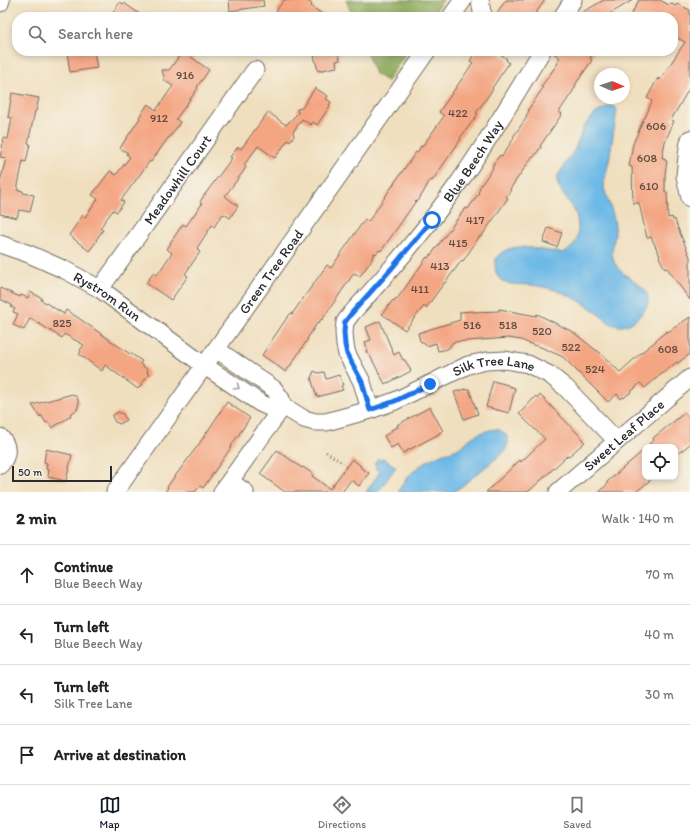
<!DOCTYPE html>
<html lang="en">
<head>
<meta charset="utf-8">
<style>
	:root { --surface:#fff; --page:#f2f2f2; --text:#222; --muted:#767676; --line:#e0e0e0; --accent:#111827 }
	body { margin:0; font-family:Itim,sans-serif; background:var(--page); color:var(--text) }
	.controls { position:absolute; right:12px; bottom:12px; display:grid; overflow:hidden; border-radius:8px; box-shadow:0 2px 6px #0003 }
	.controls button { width:36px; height:36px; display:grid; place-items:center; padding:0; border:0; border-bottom:1px solid var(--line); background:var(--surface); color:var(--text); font:20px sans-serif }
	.compass { position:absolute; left:594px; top:68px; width:36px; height:36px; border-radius:50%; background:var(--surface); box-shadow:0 2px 6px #0003; rotate:92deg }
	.scale { position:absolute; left:12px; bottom:10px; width:100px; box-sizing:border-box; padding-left:4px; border:2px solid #2b2b2b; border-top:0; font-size:11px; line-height:14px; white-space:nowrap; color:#2b2b2b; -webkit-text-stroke:3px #f7f3e8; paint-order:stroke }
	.stop { position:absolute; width:12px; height:12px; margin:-9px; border:3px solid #1a73e8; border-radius:50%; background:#fff }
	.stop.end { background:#1a73e8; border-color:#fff; box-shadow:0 1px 4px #0008 }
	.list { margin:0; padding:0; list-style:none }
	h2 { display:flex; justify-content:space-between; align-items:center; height:52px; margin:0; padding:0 16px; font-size:17px }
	h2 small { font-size:13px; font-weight:400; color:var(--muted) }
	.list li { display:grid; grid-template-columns:26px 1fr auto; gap:12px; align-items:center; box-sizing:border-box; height:60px; padding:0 16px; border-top:1px solid var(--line) }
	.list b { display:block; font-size:15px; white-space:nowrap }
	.list p { margin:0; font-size:13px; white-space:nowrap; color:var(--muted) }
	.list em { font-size:13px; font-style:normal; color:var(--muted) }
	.icon { flex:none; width:22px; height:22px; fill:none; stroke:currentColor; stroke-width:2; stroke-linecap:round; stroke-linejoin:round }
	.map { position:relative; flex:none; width:690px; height:492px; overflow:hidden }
	.search { position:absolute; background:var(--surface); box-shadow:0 2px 6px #0003; left:12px; right:12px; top:12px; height:44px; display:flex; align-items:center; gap:10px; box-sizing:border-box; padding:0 14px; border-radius:16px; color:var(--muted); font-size:15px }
	.sheet { height:292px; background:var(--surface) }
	nav { display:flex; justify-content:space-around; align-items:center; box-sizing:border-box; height:56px; border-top:1px solid var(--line); background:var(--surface); font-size:11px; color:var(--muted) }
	nav a { display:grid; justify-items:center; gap:2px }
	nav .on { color:var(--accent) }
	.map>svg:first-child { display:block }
	.forest { fill:#8fac60; stroke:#5d6c46 }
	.water { fill:#6ebae7; stroke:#4c7289 }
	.building { fill:#f4a683 }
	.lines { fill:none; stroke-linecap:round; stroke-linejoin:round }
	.minor-casing { stroke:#706a5e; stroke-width:19 }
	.path { stroke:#706a5e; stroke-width:2.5; stroke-dasharray:1 3; stroke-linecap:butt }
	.minor { stroke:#fff; stroke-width:17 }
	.oneway { stroke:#a0a0a0 }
	.route { stroke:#1a73e8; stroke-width:5 }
	.labels { text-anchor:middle; stroke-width:4; stroke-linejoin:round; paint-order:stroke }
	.number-label { font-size:12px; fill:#5d4a41 }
	.street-label { font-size:14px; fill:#2b2b2b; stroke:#f7f3e8 }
</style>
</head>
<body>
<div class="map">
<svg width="690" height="492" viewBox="0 0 690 492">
	<rect width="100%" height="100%" fill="#f7f3e8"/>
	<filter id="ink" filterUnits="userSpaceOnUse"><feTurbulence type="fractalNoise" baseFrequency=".025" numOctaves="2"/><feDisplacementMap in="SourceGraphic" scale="8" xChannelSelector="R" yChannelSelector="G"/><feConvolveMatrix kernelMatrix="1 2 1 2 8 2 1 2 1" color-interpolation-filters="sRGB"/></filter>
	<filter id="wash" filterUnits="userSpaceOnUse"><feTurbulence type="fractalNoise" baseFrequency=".012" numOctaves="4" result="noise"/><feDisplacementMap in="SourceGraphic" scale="16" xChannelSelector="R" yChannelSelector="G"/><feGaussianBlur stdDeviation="0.9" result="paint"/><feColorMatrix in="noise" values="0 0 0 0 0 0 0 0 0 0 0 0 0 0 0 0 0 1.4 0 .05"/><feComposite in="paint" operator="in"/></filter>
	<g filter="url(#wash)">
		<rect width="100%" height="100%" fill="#f0dfbe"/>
		<path class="forest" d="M346,0H443L431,17H353Z
			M366,51H407L387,81L375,74Z"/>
		<path class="water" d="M609,106L615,107L617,110C614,127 612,144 609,161C607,170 604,180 604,188C605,192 607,196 608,200C611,208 614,217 615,226C616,237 610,249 613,259C619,279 651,283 648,302C646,312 631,327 620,326C609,326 601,315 592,309C581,301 568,294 555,290C547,287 538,286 531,285C521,284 509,286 501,280C496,276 495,269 495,263C496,252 511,247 521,247C534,248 548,251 560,253C567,252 571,249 575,243C578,239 578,233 578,228C578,222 577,215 574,210C569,199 556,190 557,177L575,149L584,126L596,113Z
			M497,429C509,434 511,442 504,452L462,486L453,492H398C407,473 424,461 444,453C449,452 454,451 459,448C463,446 467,441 471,438C478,433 488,430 497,429Z
			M378,458L381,461L383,458L396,467L378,492H366L380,472L375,468L377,466L374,464Z"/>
		<g id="blocks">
			<path class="building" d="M229,0H263L264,6L230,11Z
				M284,0H306L312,4L311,6L326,17H284L276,11Z
				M506,0H545L533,17H494Z
				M604,0H633L604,17H574Z
				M639,0H660L669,5L670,4L671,5L672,4L676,6L677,4L690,10V87L671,120L674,121L665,142L662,158H665V161H667L665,174V192H667L668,218L672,217L673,220L675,219L677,226L690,257V300L667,268L665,269L659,257L660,256L651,237L647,238L639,203H633L632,167L629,166L633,144L644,118H645L652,101L647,98L658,78L660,80L685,42L673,36V17H630Z
				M120,2L123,4L124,3L144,17H110Z
				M77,51H94L97,68L70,72L67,53Z
				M183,51L209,70L197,87L198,88L176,119L180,122L177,127L169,138H168L151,162L150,161L121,200L124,202L117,212L113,210L100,228L103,230L96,240L97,241L89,251L69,235L83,215L85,217L98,199L92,195L110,171L116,175L130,157L126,154L128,153L120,148L140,118L139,117L148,104L156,110L173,86L165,81L162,70H169Z
				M313,51H338L340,60L336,61L337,67L318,71Z
				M476,51H496L507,59L506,60L509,63L492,88L493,89L476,113L478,114L460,138L461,139L432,181L430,180L423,193L417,202L416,201L414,204L381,251L379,250L376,254L374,253L371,261L360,276L354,273L322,320L321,319L319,323L318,322L307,339H308L286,372L262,355L286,319L291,313L292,314L327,265L331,268L365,219L368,222L397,179L416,152L417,153L421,146L422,147L444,116L439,112L473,63L470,61Z
				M552,51H595L590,58L592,60L575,85L576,86L571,94L559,112L562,114L540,146L541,147L533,158L532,157L510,189L511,190L506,197L508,198L481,237L480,236L463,261L462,260L444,284V283L426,308L424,306L405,330L382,314L393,300L394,301L396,298L397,299L427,257L428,258L430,255H431L464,210H465L466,208L468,209L479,193L478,192L480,189L479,188L493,168L492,167L494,164H493L500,155L502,156L514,138L513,137L527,117L526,116L529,111L528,110L543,88L541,87L558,63L556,62L560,58L552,52Z
				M315,88L328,96L326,99L331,102L329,105L330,106L317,125L313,122L311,125L302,119L293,132L294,136L291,140L287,141L275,158L258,146L244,165L246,167L243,172L225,196L238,206L230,218L224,214L223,215H222L214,227L212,225L197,248H198L197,249L200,252L185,274L188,276L171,300L146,283L154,272L157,275L172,253L167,249L171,243H170L183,224L186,226L202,204L200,202L203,197L232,158L230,157L238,147L241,149L268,112L286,125L298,113L297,109L302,108Z
				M12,93L39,98L36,111H35L28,143L30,144L26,162L23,161L17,190L23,191V193L34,195L30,212L19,210L17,218L0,214V182L6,158L0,157L4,138L8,139L12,118L8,117Z
				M548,228L562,233L557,247L543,242Z
				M0,288L20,297L21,295L28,298L30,292L42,298L41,300L64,314L66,310L77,317L130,354V353L142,361L140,364L148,370L147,373L149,374L138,389L105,365L102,371L79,354L81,352L80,350L84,345L64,334L62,338L30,318L24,330L13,325L18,314L13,312L15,309L11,307L12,305L0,299Z
				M499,309L536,316L537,314L573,332L597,351V350L620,372L642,352L656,341V340L667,331L668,332L690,317V354L678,363L677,362L654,380L645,388L640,383L629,394H628L624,398L623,397L621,399L617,394L608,402L563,357L536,345L535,346L521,340L509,338L453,342L448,349L438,351L436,343L427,346L420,341L418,333L460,320V312L473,311V312L499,311Z
				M380,321L394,355L399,352L403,360H405L411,371L388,383V382L385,384L369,354L366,352L367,348L365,342L371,340L366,327Z
				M314,371L318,373L324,372L326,379L339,375L343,385L341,386L343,390L317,397L311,378Z
				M493,381L508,385V386L515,388L509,413L486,407Z
				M465,389V390L469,389L478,414L464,419L454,392Z
				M72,394L77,397L79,403L77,410L70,414L71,416L52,428L48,422L46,423L41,415L40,417L32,405Z
				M540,395L583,439L582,440L585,442L569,456L568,455L552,470L528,492H486L520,460L521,462L545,439L519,414L536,396L538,398Z
				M227,402L250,418L231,446H232L203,488L200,486L195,492H165L168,488L167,487L199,444Z
				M430,407L443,431L439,433V434L403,453L398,444L391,448L384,436L391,432V430L398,427L397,425Z
				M118,412L123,414L126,420L120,424L115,422L112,416Z
				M685,413L690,419V444L675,456V447H646L654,440L653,438L682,415Z
				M46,449L72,455L66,481L48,477L49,470L46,469L47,463L44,462Z
				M645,449V477H654L636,492H598L607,485V482Z
				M277,450L302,468L303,467L313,474L312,476L330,489L352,459L361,466L360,467L369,473L359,486L351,480L342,492H285L260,474Z"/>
		</g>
	</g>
	<g filter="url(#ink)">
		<use href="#blocks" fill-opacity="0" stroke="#706a5e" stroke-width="1"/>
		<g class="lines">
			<g class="minor-casing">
				<g id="minor">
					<path d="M480,0L482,12L484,17"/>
					<path d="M0,3L1,0"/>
					<path d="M451,17L463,0"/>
					<path d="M562,17L573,0"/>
					<path d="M690,139L688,147L685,176L690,198"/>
					<path id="s1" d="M0,244L29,254L65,270L100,289L205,366L260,403L271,408L283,406L281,399L274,389L216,349"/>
					<path id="s2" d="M100,289L255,70"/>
					<path id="s3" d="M370,410L362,382L347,354L345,345L344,332L345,322L351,314C388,273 425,231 457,185C488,142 514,96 542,51"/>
					<path d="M0,437C9,446 8,456 0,465"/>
					<path d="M230,481L245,492"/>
					<path id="s4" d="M115,492L427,51"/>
					<path id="s5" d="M222,492L283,406L304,419L315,422H326L370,410L395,401L468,365L487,361L505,360L528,364L550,375L566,388L617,441"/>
					<path id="s6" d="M558,492L690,378"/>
				</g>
			</g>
			<path class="path" d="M326,452L343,463"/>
			<use href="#minor" class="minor"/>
		</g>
		<defs><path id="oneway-chevron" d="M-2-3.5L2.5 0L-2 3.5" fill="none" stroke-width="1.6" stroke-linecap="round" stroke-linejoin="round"/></defs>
		<use class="oneway" href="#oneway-chevron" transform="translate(237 387) rotate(34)"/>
	</g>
	<g class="lines" filter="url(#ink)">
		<path class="route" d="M430,384L395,401L370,410L362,382L347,354L345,345L344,332L345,322L351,314L392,268L432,220"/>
	</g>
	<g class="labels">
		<g class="number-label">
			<text x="185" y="79">916</text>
			<text x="458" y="117">422</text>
			<text x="159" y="122">912</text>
			<text x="656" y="130">606</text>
			<text x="647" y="162">608</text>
			<text x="649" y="190">610</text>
			<text x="475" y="224">417</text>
			<text x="458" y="247">415</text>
			<text x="440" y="270">413</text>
			<text x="420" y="293">411</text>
			<text x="62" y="327">825</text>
			<text x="472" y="329">516</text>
			<text x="508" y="329">518</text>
			<text x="542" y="335">520</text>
			<text x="571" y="351">522</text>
			<text x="668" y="353">608</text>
			<text x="595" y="373">524</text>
		</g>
		<g class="street-label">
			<text dy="5" stroke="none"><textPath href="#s3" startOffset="299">Blue Beech Way</textPath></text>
			<text dy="5" stroke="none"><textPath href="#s2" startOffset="134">Meadowhill Court</textPath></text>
			<text dy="5" stroke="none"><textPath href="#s4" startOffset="270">Green Tree Road</textPath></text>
			<text dy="5" stroke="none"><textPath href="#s1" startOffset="120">Rystrom Run</textPath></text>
			<text dy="5" stroke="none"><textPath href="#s5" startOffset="332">Silk Tree Lane</textPath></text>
			<text dy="5" stroke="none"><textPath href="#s6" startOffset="87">Sweet Leaf Place</textPath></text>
		</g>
	</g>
</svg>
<div class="controls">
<button><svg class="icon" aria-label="locate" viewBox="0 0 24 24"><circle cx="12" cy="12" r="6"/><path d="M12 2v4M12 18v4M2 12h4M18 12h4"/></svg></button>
</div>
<svg class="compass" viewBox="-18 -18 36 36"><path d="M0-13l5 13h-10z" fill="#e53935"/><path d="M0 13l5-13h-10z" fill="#767676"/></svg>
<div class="scale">50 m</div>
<div class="stop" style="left:432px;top:220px"></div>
<div class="stop end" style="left:430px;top:384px"></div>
<div class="search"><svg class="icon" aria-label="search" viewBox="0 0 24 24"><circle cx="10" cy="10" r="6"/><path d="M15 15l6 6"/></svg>Search here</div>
</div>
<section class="sheet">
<h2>2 min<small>Walk · 140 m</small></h2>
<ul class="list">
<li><svg class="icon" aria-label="ahead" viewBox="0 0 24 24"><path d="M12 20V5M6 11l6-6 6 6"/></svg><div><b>Continue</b><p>Blue Beech Way</p></div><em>70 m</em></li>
<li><svg class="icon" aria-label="left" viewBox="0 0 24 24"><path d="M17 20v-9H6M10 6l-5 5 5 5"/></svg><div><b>Turn left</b><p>Blue Beech Way</p></div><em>40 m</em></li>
<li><svg class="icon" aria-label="left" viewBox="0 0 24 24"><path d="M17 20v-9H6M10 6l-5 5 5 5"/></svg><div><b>Turn left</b><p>Silk Tree Lane</p></div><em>30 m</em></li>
<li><svg class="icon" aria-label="arrive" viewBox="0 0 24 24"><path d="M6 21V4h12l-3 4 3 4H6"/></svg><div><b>Arrive at destination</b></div></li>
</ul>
</section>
<nav>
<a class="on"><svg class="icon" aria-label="map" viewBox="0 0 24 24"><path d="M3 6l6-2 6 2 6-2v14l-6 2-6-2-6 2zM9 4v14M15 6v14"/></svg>Map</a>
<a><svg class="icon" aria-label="directions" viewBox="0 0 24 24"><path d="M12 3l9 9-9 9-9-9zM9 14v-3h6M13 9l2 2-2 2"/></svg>Directions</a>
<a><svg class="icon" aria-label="saved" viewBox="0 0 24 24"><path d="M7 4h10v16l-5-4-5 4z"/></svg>Saved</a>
</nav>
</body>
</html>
